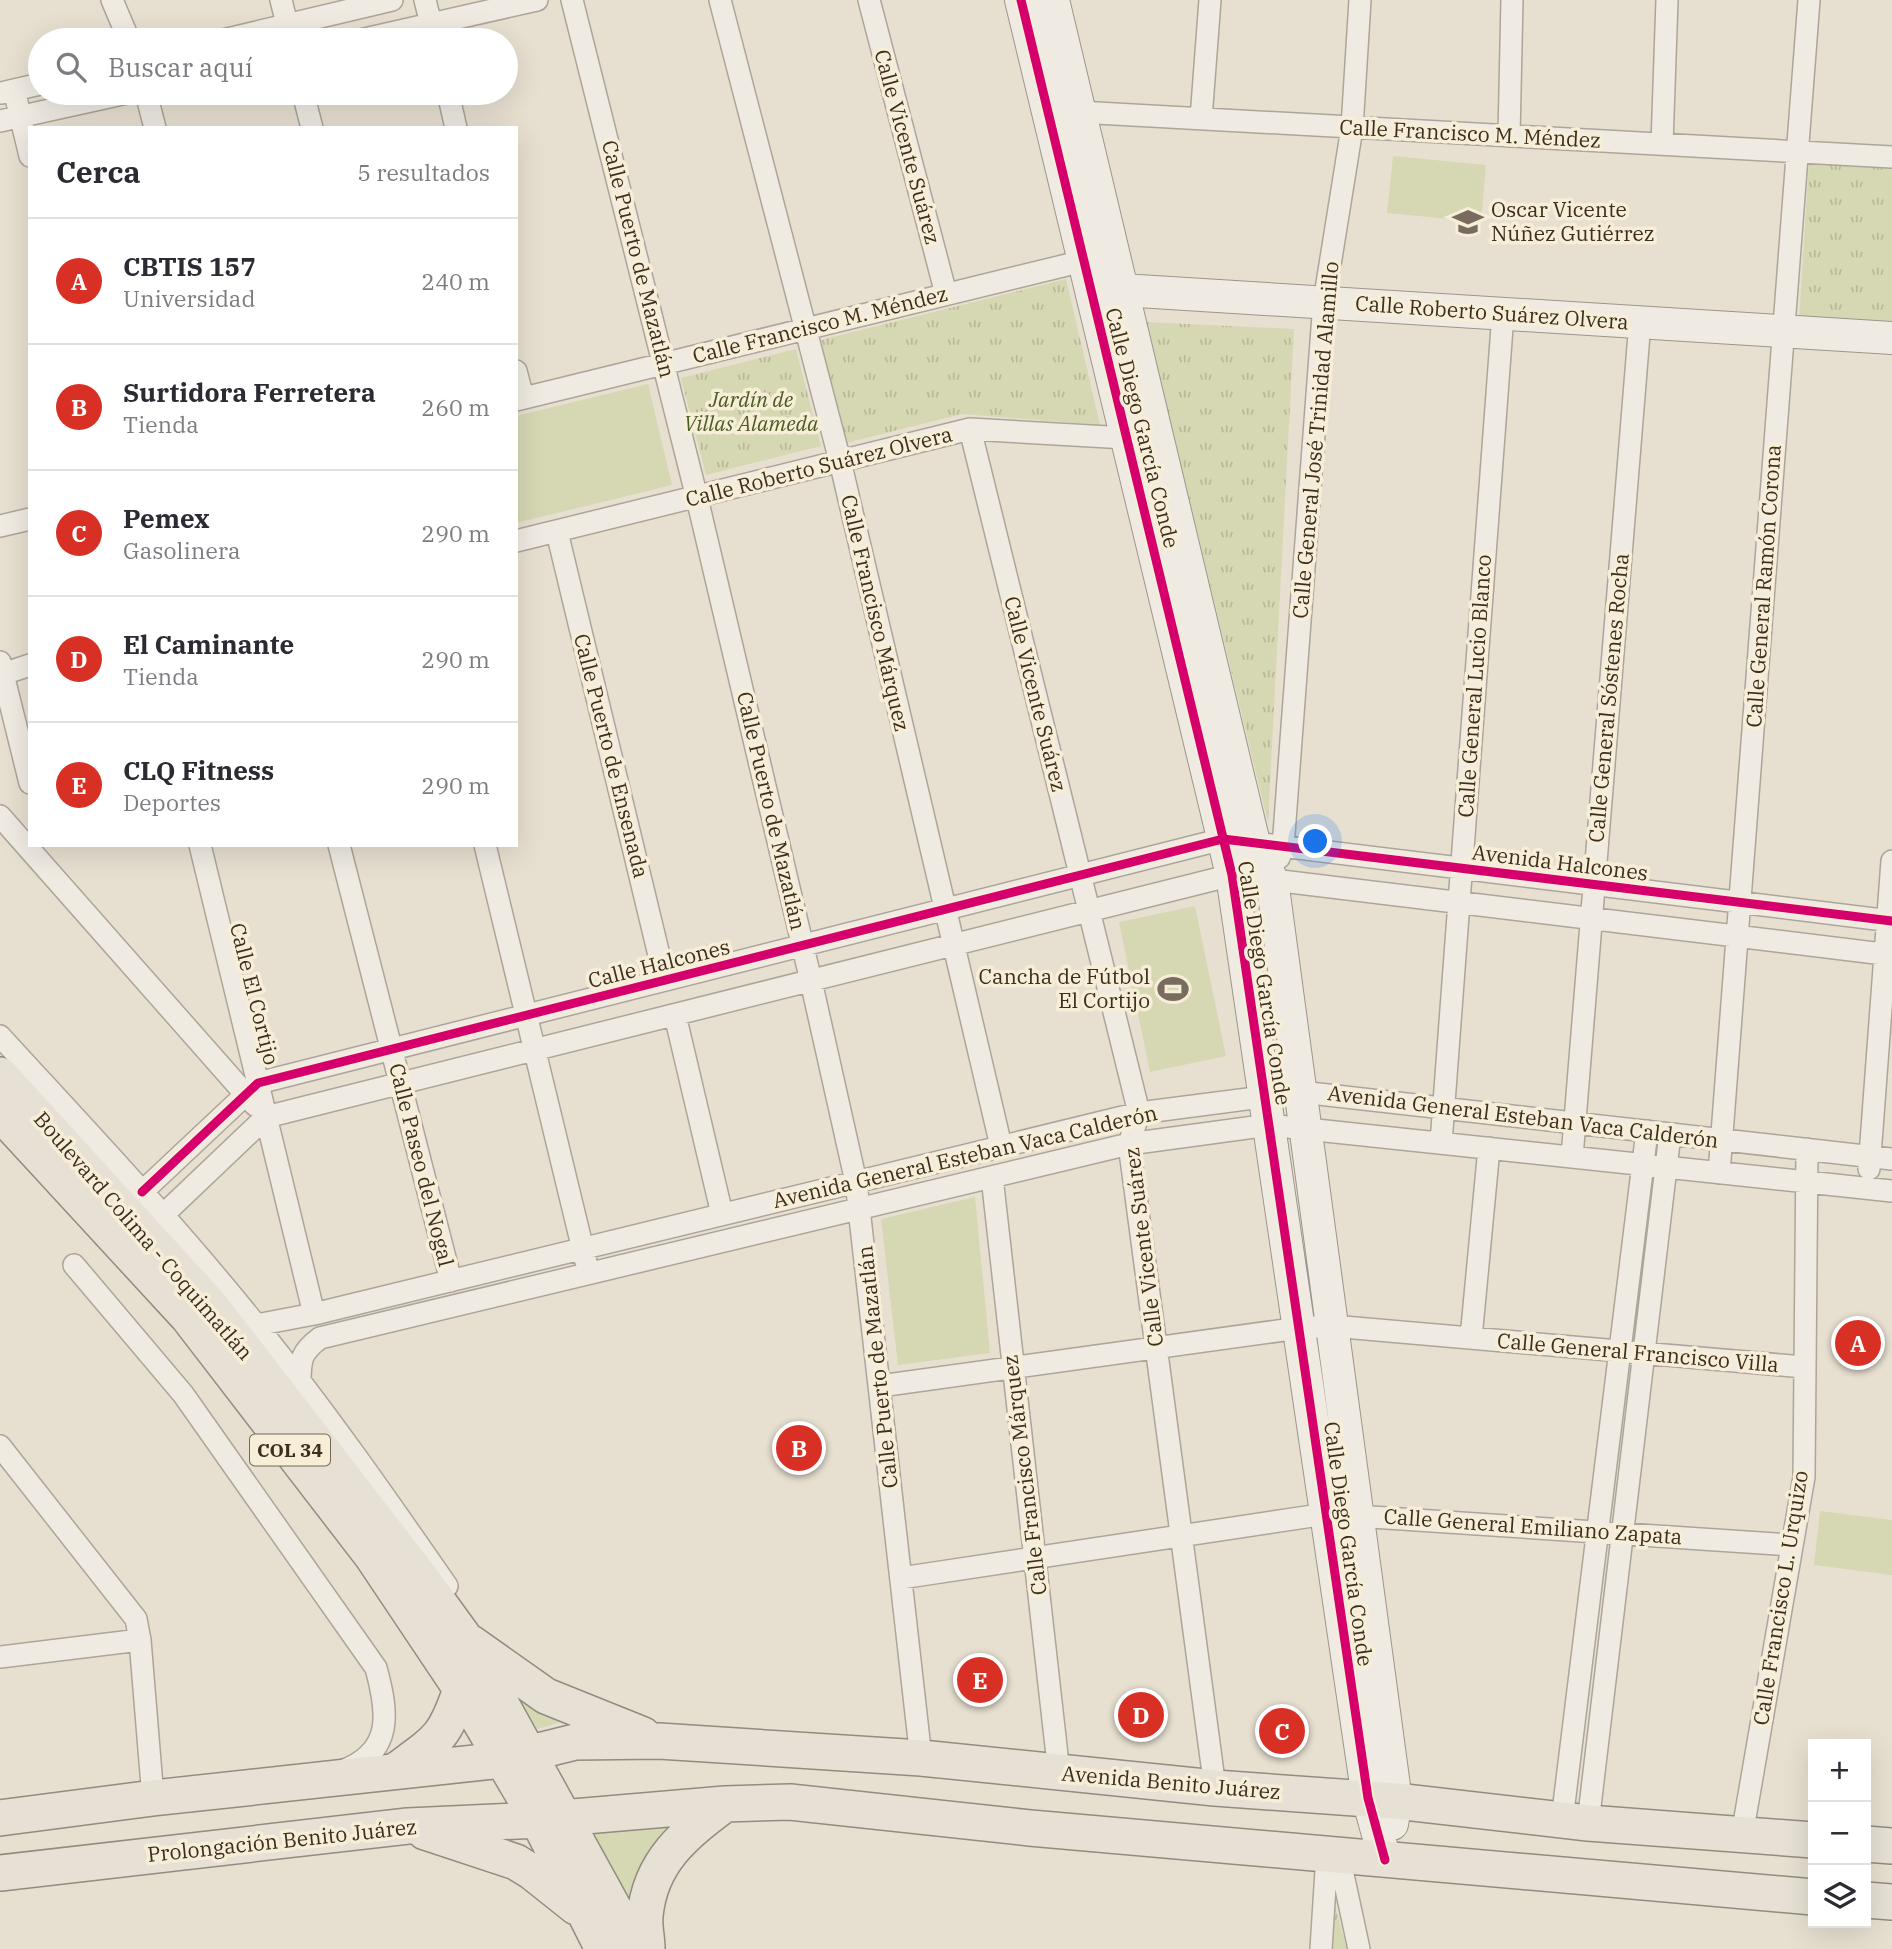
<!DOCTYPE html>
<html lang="es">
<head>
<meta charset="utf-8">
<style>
	:root { --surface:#fff; --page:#f7f7f7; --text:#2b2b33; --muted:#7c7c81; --line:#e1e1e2; --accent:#d93025 }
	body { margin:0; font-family:"IBM Plex Serif",serif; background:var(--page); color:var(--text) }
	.controls { position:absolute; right:21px; bottom:21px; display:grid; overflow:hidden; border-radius:0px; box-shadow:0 7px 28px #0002 }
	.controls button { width:63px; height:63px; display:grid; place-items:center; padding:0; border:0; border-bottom:2px solid var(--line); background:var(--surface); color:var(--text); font:35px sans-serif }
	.you { position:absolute; left:1316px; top:842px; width:24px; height:24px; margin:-18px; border:5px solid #fff; border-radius:50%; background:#1a73e8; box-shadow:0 0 0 10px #1a73e833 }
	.badge { display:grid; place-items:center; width:46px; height:46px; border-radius:50%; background:var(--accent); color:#fff; font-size:23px; font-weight:700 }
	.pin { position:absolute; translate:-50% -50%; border:4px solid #fff; box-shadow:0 2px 7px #0006 }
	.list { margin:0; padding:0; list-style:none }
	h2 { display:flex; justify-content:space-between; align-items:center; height:91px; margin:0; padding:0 28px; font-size:30px }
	h2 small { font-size:23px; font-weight:400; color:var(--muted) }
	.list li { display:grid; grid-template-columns:46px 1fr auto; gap:21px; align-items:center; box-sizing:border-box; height:126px; padding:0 28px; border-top:2px solid var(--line) }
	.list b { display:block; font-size:26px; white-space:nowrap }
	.list p { margin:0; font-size:23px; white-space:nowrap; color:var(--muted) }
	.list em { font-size:23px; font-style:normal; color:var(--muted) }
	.icon { flex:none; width:38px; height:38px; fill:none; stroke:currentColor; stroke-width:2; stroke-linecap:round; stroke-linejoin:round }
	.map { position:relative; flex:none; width:1892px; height:1949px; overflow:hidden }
	.search { position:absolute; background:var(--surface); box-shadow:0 7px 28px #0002; left:28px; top:28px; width:490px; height:77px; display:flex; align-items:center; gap:18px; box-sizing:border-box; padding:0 24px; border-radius:38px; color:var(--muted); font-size:26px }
	.panel { position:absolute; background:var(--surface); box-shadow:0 7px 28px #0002; left:28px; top:126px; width:490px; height:721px; border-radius:0px }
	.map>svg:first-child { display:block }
	.grass { fill:#d6d7b3 }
	.park { fill:url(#park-tufts) }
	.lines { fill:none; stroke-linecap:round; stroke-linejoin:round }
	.street-casing { stroke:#ada599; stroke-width:24 }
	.secondary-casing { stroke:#9c958a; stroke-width:34 }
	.primary-casing { stroke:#928b80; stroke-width:38 }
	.street { stroke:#efebe3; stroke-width:21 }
	.secondary { stroke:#efebe3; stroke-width:32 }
	.primary { stroke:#e6e1d4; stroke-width:35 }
	.cycleway-casing { stroke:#f7eed8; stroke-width:13 }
	.cycleway { stroke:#d6006c; stroke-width:9 }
	.labels { text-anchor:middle; stroke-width:7; stroke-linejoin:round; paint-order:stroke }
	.shield { fill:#f7eed8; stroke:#756857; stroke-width:2 }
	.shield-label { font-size:19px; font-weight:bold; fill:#3d2e20 }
	.street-label { font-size:21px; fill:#3d2e20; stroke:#f7eed8 }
	.poi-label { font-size:21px; fill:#3d2e20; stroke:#f7eed8; text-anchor:start }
	.park-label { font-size:21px; font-style:italic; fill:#4d5a26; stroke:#f7eed8 }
</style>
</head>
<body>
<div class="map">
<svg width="1892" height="1949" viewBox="0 0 1892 1949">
	<defs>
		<pattern id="park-tufts" width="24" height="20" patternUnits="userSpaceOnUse" patternTransform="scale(1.75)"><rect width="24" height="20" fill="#d6d7b3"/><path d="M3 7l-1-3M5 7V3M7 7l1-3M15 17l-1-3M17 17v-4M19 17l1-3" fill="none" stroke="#b9b99a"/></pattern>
	</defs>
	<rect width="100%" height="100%" fill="#e7e0d1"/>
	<path class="grass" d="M1393,156L1486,165L1481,222L1387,213Z
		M648,384L672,485L516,523V416Z
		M1195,906L1226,1056L1150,1072L1119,922Z
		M975,1197L990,1353L898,1365L881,1219Z
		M1820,1511L1892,1520V1575L1814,1565Z
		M498,1675L571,1719L531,1731Z
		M686,1823L640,1934L592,1833Z"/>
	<path class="park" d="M1809,160L1892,165V325L1799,321Z
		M1066,279L1100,425L962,414L846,443L821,340Z
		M1146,322L1294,329L1268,822Z
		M796,349L821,446L706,475L681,378Z
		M1334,1902L1347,1949H1331Z"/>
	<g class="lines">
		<g class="street-casing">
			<path id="street" d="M112,0L129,40
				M281,0L291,40
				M425,0L435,40
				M572,0L697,498L811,981L856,1182L921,1758
				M720,0L840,461L1001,1146
				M869,0L946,294
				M223,40L392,0
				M360,40L537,0
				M14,90L30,156
				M1,93L40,84
				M146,93L155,128
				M303,93L312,128
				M448,93L456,128
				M1068,114L1079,112L1892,157
				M1201,119L1210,0
				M0,121L127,93
				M1509,136L1512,0
				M1662,144L1667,0
				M516,371L523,398
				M516,400L1083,261
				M970,429L1139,1113L1129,1144L1215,1788
				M0,526L30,519
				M557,532L665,980
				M516,541L970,429L1126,438
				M0,662L30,783
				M0,675L30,665
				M0,816L255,1105
				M200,845L314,1314
				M339,845L451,1281
				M485,845L586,1262
				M1279,858L1283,847L1324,302L1352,128L1360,0
				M675,1015L722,1214
				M0,1036C87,1131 176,1225 256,1325C324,1409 386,1498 447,1586
				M1441,1143L1503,314
				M1572,1157L1640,322
				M1869,1169L1892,861
				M1719,1173L1809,0
				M992,1177L1059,1773
				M142,1192L258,1083L1223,839L1892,921
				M163,1215L266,1117L1232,875L1892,955
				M74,1265L183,1394L376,1668C388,1712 394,1752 342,1771
				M256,1325L314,1314L1139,1113L1301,1092L1892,1159
				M1471,1338L1489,1148
				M300,1383C300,1360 301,1352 320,1338L1129,1144L1269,1125L1892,1191
				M880,1386L1299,1328L1332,1326L1804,1367
				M0,1446L136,1619L140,1640L153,1798
				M901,1578L1326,1514L1791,1545
				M0,1657L140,1640
				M1562,1820L1647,1131
				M1588,1823L1670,1134
				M1742,1835L1804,1477L1807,1149
				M1339,1856L1359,1949
				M1321,1949L1327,1855"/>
		</g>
		<g class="secondary-casing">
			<path id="secondary" d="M1021,0L1232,875L1368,1798L1385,1860
				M1053,0L1254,843L1272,880L1396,1801L1392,1824
				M1105,294L1122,290L1892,338"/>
		</g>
		<g class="primary-casing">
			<path id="primary" d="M0,1075L211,1306L421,1578L466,1640L636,1949
				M0,1113L188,1317L372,1556L461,1689L538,1820L603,1949
				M471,1643L546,1696L643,1735
				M398,1769C438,1740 445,1737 461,1689
				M0,1818L153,1798L502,1760L575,1742L659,1741L921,1758L1215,1788L1396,1801L1588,1823L1813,1840
				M425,1832L516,1862L532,1872L576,1907
				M1866,1844L1892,1846
				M0,1873L408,1826L538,1820L725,1804L790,1802L1030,1828L1813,1897
				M1866,1900L1892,1902
				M647,1949C647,1938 644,1927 645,1916C650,1861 685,1834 725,1804"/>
		</g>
		<use href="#street" class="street"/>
		<use href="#secondary" class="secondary"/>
		<use href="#primary" class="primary"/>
		<g class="cycleway-casing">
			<path id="cycleway" d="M1021,0L1232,875L1368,1798L1385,1860
				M142,1192L258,1083L1223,839L1892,921"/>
		</g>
		<use href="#cycleway" class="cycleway"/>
	</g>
	<defs>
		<g id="school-bare" transform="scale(2.415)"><path d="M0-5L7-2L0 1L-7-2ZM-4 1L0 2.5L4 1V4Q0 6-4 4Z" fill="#786c5e" stroke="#f7eed8" stroke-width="2.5" paint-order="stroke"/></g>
		<g id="stadium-bare" transform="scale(2.415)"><path d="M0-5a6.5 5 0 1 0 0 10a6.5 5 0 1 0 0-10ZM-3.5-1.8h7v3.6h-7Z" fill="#786c5e" stroke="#f7eed8" stroke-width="2.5" paint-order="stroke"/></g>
	</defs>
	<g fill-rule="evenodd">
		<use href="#school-bare" x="1468" y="222"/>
		<use href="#stadium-bare" x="1173" y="989"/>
	</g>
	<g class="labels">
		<rect class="shield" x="250" y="1434.5" width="80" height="31" rx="5"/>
		<g class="shield-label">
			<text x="290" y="1457">COL 34</text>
		</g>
		<g class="street-label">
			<text transform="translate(1470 134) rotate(3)" y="7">Calle Francisco M. Méndez</text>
			<text transform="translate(907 147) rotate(75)" y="7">Calle Vicente Suárez</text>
			<text transform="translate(638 259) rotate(76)" y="7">Calle Puerto de Mazatlán</text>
			<text transform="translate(1492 313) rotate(4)" y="7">Calle Roberto Suárez Olvera</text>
			<text transform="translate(820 325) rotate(-14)" y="7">Calle Francisco M. Méndez</text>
			<text transform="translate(1142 428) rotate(76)" y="7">Calle Diego García Conde</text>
			<text transform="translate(1316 440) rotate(-85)" y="7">Calle General José Trinidad Alamillo</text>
			<text transform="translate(819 467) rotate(-14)" y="7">Calle Roberto Suárez Olvera</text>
			<text transform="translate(1764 586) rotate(-86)" y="7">Calle General Ramón Corona</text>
			<text transform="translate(875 613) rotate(77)" y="7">Calle Francisco Márquez</text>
			<text transform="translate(1475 686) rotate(-86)" y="7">Calle General Lucio Blanco</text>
			<text transform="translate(1035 694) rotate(76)" y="7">Calle Vicente Suárez</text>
			<text transform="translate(1609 698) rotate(-85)" y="7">Calle General Sóstenes Rocha</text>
			<text transform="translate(611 756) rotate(76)" y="7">Calle Puerto de Ensenada</text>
			<text transform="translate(771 811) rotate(77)" y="7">Calle Puerto de Mazatlán</text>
			<text transform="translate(1560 863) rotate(7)" y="7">Avenida Halcones</text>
			<text transform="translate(659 964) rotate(-14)" y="7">Calle Halcones</text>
			<text transform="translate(1264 983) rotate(81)" y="7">Calle Diego García Conde</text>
			<text transform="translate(254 994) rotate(76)" y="7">Calle El Cortijo</text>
			<text transform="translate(1523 1117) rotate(7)" y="7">Avenida General Esteban Vaca Calderón</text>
			<text transform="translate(965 1157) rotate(-13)" y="7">Avenida General Esteban Vaca Calderón</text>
			<text transform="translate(421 1165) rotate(76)" y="7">Calle Paseo del Nogal</text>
			<text transform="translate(143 1236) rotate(49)" y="7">Boulevard Colima - Coquimatlán</text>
			<text transform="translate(1144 1247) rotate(-97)" y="7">Calle Vicente Suárez</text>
			<text transform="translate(1638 1353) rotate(5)" y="7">Calle General Francisco Villa</text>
			<text transform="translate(878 1367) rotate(-96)" y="7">Calle Puerto de Mazatlán</text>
			<text transform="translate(1025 1475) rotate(-97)" y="7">Calle Francisco Márquez</text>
			<text transform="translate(1533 1527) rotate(4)" y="7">Calle General Emiliano Zapata</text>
			<text transform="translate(1348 1544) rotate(82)" y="7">Calle Diego García Conde</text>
			<text transform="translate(1781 1598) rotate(-81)" y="7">Calle Francisco L. Urquizo</text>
			<text transform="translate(1171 1783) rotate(5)" y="7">Avenida Benito Juárez</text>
			<text transform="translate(282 1841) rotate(-6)" y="7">Prolongación Benito Juárez</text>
		</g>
		<g class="poi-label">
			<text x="1491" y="217">Oscar Vicente<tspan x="1491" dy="24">Núñez Gutiérrez</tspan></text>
			<text x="1150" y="984" text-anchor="end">Cancha de Fútbol<tspan x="1150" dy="24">El Cortijo</tspan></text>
		</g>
		<g class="park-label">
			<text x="751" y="407">Jardín de<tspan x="751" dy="24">Villas Alameda</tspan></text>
		</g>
	</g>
</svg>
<div class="controls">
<button>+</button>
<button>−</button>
<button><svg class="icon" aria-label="layers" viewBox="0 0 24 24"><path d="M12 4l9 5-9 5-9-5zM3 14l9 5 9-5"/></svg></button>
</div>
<div class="you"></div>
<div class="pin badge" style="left:1858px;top:1343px">A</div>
<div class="pin badge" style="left:799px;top:1448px">B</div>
<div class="pin badge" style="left:1282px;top:1731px">C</div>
<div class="pin badge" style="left:1141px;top:1715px">D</div>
<div class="pin badge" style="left:980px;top:1680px">E</div>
<div class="search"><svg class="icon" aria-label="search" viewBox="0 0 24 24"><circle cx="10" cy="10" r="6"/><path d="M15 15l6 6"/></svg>Buscar aquí</div>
<section class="panel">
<h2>Cerca<small>5 resultados</small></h2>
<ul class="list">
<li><span class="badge">A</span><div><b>CBTIS 157</b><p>Universidad</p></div><em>240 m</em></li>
<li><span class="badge">B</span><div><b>Surtidora Ferretera</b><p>Tienda</p></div><em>260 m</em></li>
<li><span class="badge">C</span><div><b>Pemex</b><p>Gasolinera</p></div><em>290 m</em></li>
<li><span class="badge">D</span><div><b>El Caminante</b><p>Tienda</p></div><em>290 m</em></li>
<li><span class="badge">E</span><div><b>CLQ Fitness</b><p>Deportes</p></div><em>290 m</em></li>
</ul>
</section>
</div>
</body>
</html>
